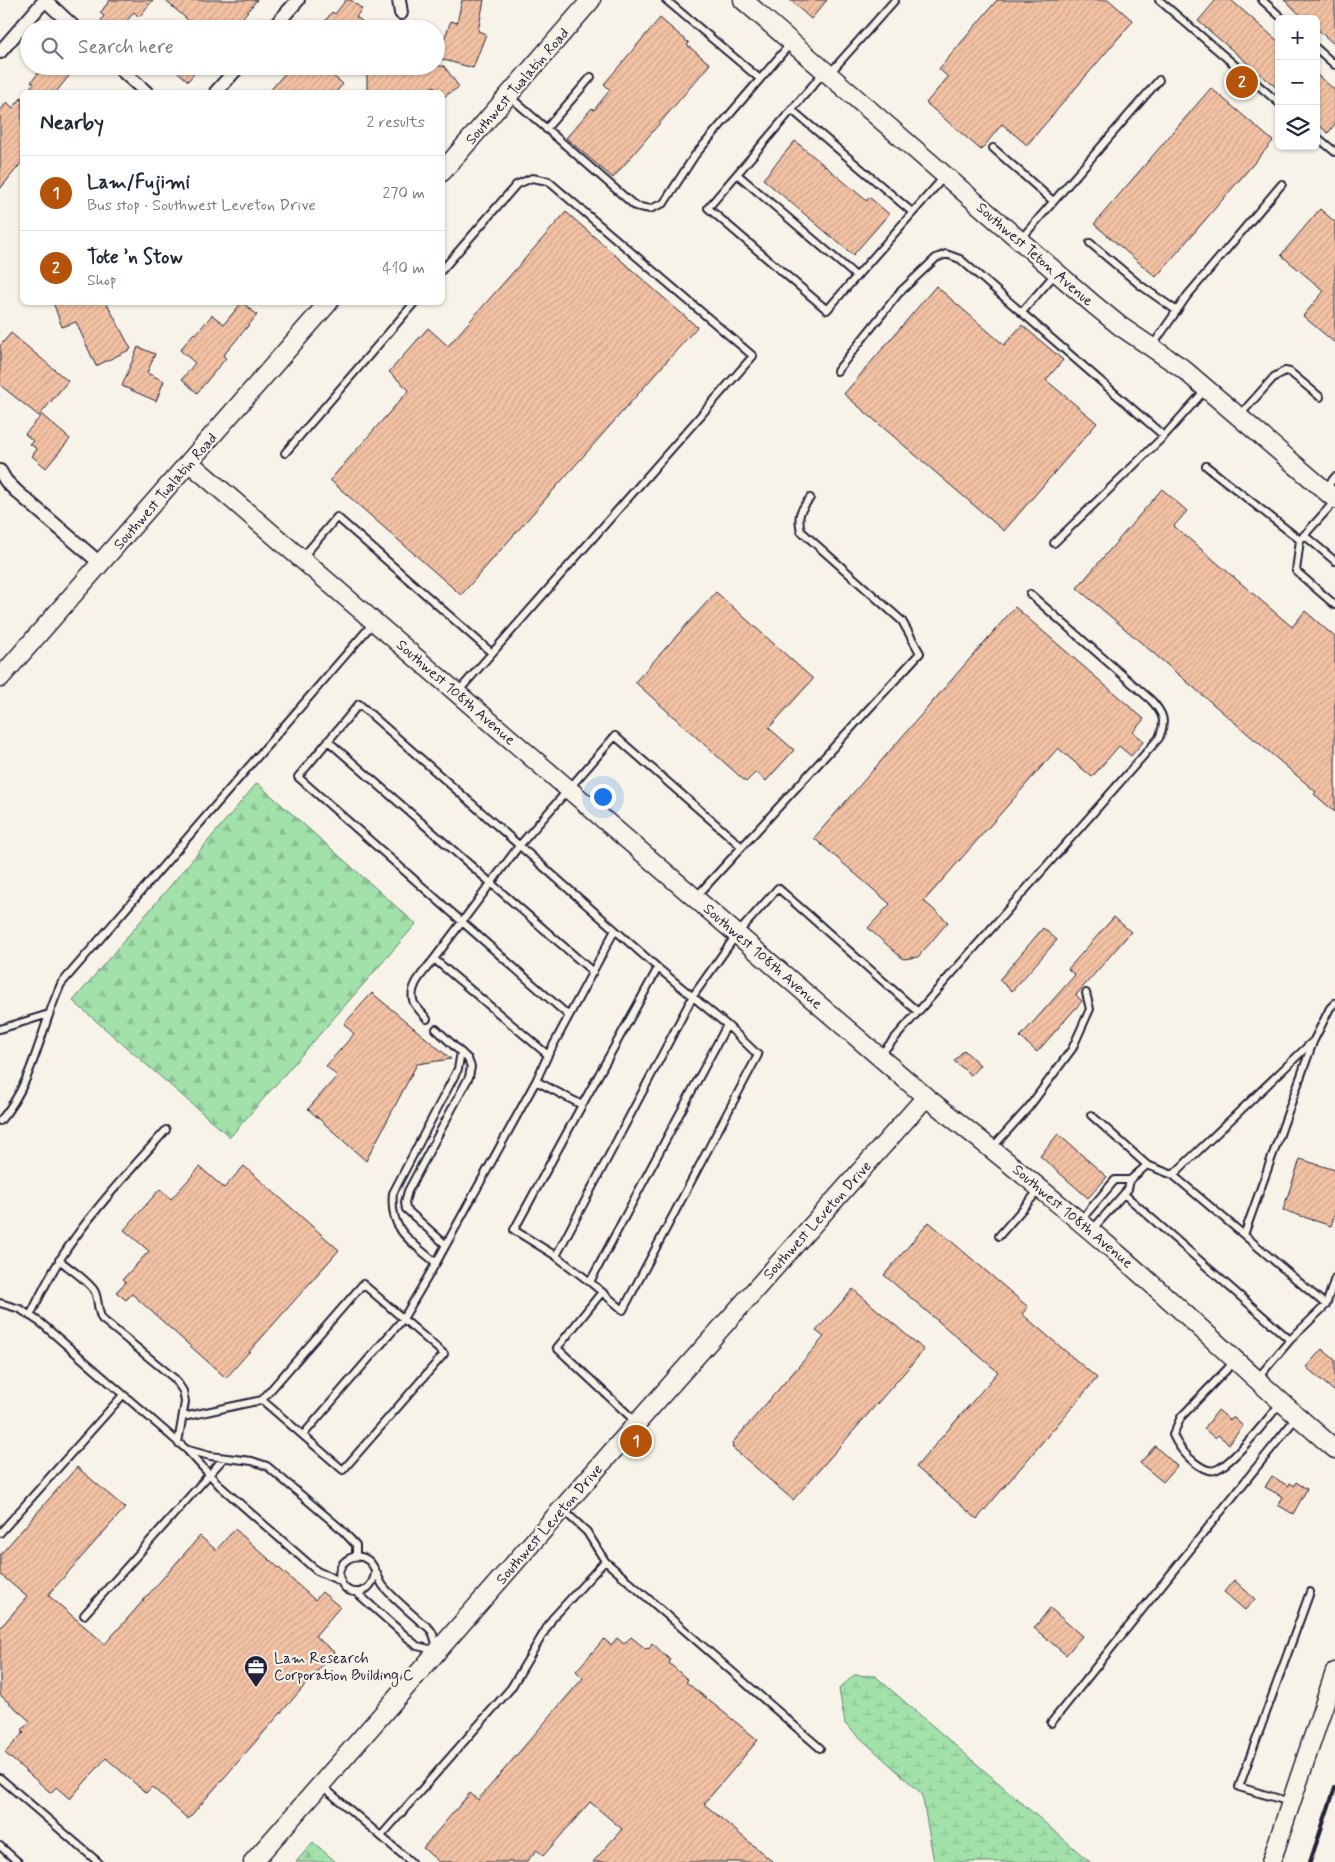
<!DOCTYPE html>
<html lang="en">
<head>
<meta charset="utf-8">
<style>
	:root { --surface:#fff; --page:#f6f6f7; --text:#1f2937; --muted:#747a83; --line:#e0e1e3; --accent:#b45309 }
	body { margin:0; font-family:Mynerve,sans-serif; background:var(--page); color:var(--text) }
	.controls { position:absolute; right:15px; top:15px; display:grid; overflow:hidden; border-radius:8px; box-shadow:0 1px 4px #0004 }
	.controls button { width:45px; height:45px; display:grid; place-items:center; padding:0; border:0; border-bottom:1px solid var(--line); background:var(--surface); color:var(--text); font:25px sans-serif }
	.you { position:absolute; left:602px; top:796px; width:18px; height:18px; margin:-12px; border:4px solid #fff; border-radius:50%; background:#1a73e8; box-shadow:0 0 0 8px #1a73e833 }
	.badge { display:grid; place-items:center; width:32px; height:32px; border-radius:50%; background:var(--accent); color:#fff; font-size:16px; font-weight:700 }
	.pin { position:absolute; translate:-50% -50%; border:2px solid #fff; box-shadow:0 1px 5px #0006 }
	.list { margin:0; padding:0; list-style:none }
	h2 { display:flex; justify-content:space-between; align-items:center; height:65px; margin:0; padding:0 20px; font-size:21px }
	h2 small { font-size:16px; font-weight:400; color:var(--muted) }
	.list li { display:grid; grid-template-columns:32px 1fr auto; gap:15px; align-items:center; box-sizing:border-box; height:75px; padding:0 20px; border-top:1px solid var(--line) }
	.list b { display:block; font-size:19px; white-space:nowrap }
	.list p { margin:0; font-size:16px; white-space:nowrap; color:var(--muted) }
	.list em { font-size:16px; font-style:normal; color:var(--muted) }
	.icon { flex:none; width:28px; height:28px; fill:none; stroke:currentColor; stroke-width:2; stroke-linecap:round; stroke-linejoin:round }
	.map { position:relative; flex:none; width:1335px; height:1862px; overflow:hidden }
	.search { position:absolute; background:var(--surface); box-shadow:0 1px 4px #0004; left:20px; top:20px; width:425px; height:55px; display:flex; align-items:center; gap:12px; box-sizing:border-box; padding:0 18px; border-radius:28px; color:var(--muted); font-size:19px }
	.panel { position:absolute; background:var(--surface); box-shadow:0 1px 4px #0004; left:20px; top:90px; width:425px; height:215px; border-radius:8px }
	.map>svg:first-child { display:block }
	.forest { fill:url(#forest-firs); stroke:#628272 }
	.wetland { fill:url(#wetland-marsh); stroke:#628272 }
	.building { fill:url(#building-hatch); stroke:#22223b }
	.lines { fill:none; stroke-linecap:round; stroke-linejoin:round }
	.lane-casing { stroke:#22223b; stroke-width:10 }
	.street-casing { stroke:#22223b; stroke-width:16 }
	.secondary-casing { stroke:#22223b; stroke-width:21 }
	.lane { stroke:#f7f3e8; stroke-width:6 }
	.street { stroke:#f7f3e8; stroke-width:12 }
	.secondary { stroke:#f7f3e8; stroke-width:18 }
	.rail { stroke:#22223b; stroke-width:4 }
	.labels { text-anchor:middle; stroke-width:4.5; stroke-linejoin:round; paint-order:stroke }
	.street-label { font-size:15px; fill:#22223b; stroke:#f7f3e8 }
	.poi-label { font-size:15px; fill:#22223b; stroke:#f7f3e8; text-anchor:start }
</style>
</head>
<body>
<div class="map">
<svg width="1335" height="1862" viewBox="0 0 1335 1862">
	<defs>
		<pattern id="forest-firs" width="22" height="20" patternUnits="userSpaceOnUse" patternTransform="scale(1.25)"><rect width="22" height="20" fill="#a2e1aa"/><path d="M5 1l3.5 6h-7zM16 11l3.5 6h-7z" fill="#8bc193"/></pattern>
		<pattern id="wetland-marsh" width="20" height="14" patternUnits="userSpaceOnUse" patternTransform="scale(1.25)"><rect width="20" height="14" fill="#a2e1aa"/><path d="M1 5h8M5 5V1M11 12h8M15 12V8" fill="none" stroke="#8bc193"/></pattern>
		<pattern id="building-hatch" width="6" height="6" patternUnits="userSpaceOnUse" patternTransform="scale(1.25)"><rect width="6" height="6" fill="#f3c1a3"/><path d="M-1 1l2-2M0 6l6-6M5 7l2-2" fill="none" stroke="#d0a68d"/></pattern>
	</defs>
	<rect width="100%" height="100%" fill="#f7f3e8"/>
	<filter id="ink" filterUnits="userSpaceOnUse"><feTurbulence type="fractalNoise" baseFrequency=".02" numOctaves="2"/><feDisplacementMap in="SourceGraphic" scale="10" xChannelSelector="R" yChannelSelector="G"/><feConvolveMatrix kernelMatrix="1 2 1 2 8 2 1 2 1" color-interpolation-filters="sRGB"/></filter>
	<g filter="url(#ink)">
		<path class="forest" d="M257,783L416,924L230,1137L73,1001Z
			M313,1842L336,1862H296Z"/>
		<path class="wetland" d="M854,1675L875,1676L1090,1862H934L922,1794L845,1724L839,1689Z"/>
		<path class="building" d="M110,0H153L139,17L134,12L120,29H111L101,20L104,16L100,13Z
			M165,0H257L233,29H224L216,22L211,29H198Z
			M346,0H351L362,9L356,17L362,21L356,29H319L332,12L335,14Z
			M462,0H484L478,31L486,34L473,68L437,58L451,21L457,23Z
			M790,0H827L811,19Z
			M997,0H1109L1133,21L1027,145L1002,124L981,150L926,103L948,77L939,69Z
			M1216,0H1231L1279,42V90L1198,21Z
			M1284,0H1335V45L1316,28V19H1305Z
			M660,18L689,43L687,45L710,64L613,178L566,138L592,108L594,110L610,90L604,84Z
			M48,66H67L73,71L56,92H26L34,83L31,82L40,71L42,73Z
			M171,66H200L188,81Z
			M291,66H321L343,84L336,92H269Z
			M367,66H444L459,87L442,98V92H437L434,86L423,92H367Z
			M1316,74L1335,90V124L1328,133L1316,123Z
			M1211,88L1273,141L1156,277L1094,224Z
			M22,97V162L0,189V111L7,102L13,108Z
			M795,141L867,201L869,197L889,214L853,255L763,179Z
			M1320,209L1335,222V343L1303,316L1324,291L1281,255Z
			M566,212L697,327L461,595L330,480L409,390L389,372L428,328L448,346Z
			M936,286L1004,345L1022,325L1063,360L1046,380L1097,423L1004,531L844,394Z
			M53,302H106L131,349L96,366L76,322L62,327Z
			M242,302L257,315L223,356L226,358L197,393L182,379L195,363L180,350L194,333L196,334L212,315L224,324Z
			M11,333L68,381L39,416L0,385V346Z
			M138,347L155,354L147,373L164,381L156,401L122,386Z
			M42,415L70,439L46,468L32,456L37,449L30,444L33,441L25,434Z
			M1162,489L1187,511L1174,526L1292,627L1305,611L1335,637V812L1314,794L1316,792L1077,588Z
			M716,592L813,679L769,728L794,750L766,781L756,772L746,782L635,682Z
			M1015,607L1144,719L1133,732L1144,741L1131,756L1119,746L1092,777L1058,748L924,901L948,922L918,957L903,959L868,928L890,904L814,838Z
			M1114,917L1131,932L1076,995L1082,1001L1037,1052L1020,1037L1075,975L1068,969Z
			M1043,928L1057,940L1012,991L999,980Z
			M372,993L451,1059L417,1064L366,1161L308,1109L337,1076L326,1066L354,1034L344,1024Z
			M964,1050L980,1065L971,1075L954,1061Z
			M1058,1134L1107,1177L1088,1198L1040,1156Z
			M1300,1159L1335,1170V1213L1331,1226L1283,1210Z
			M244,1166L339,1250L226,1378L132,1294L126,1300L116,1292L126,1282L123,1279L149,1251L124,1230L160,1189L171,1199L200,1167L224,1188Z
			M929,1222L1028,1307L1022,1314L1097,1378L977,1519L916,1467L998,1372L884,1275Z
			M853,1289L924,1350L793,1500L733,1448L732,1443L824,1337L816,1331Z
			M1322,1349L1335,1360V1392L1306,1367Z
			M1218,1410L1230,1420L1233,1417L1243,1426L1229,1444L1218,1435L1215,1438L1204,1429Z
			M1155,1446L1177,1466L1163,1482L1140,1463Z
			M77,1467L125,1508L48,1595L105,1644L200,1536L216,1550L235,1529L315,1600L322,1592L340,1607L315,1636L334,1652L188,1819L152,1787L146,1793L106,1758L70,1799L56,1787L51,1793L5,1753L24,1732L22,1730L30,1721L0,1695V1628L27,1597L0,1574V1555Z
			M1272,1476L1288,1486L1290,1483L1294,1486L1296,1482L1307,1489L1293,1514L1278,1505L1283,1497L1265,1487Z
			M1234,1580L1255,1599L1245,1610L1224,1592Z
			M1050,1608L1082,1636L1066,1655L1034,1628Z
			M631,1637L646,1649L647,1648L649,1649L652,1643L670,1660L669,1663L688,1680L686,1682L758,1740L704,1804L773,1862H593L622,1829L590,1802L543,1856L537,1850L526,1862H439L423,1848L470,1793L478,1800L583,1678L576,1671L604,1639L611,1645L617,1638L624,1644Z"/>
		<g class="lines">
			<g class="lane-casing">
				<path id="lane" d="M666,0L760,79
					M1159,0L1279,103
					M1262,0L1283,19
					M1316,48L1335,65
					M824,72L708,208L827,310L944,177
					M829,74L895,0
					M509,96L635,206L650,209L664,203L695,155L791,43
					M792,110L912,212
					M546,129L591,77
					M1316,136L1335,152
					M993,148L1053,201
					M737,174L856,276
					M1020,240L1159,80
					M1090,243L1140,285L1177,311
					M442,270L516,185L532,178L548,181L753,356L492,653
					M1022,312L1055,274
					M1153,345L1187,296L1282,184
					M837,371L899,293L936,258L946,254L960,259L1164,436
					M1240,415L1274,377L1285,371L1290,372L1320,397
					M285,453L415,302
					M1206,466L1300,540
					M1326,488L1335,477
					M1335,501L1300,540L1296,571L1335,605
					M1304,535L1335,561
					M1054,543L1164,436L1206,389
					M302,558L337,517L492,653L457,693
					M328,741L593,972
					M696,897L920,653L902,621L801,531C797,515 800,511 810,498
					M434,959L519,846L615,736L742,847
					M1335,1003L1330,1008L1313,1042L1244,1235L1326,1305L1335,1278
					M569,1016L298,777L359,704L615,930
					M0,1029L49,1014
					M436,1029L468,1059L471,1067L469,1077L408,1191L405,1202L406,1209L446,1245
					M548,1055L615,930L658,968
					M880,1055L1159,738C1166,721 1164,714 1151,700L1030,594
					M536,1081L582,1105L658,968L727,1025L590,1282L602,1292
					M582,1105L514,1230L556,1256L590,1282
					M1091,1115L1147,1165
					M0,1121C34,1082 40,1030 61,984L374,622
					M992,1148L1029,1107L1072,1049L1090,1009L1086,993
					M1173,1175L1312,1042
					M1124,1194L1290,1340L1326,1305
					M1080,1221L1115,1180H1130
					M1092,1230L1128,1189L1130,1180L1147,1165L1173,1175L1244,1235
					M999,1236L1039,1190
					M556,1256L693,996L737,934L778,888L918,1012
					M59,1260C69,1268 90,1282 95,1292C99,1302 97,1310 102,1319L175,1379L183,1391L185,1402L178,1443
					M436,1263C411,1241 389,1231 393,1193L458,1069L461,1052
					M0,1303L20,1309L41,1323L187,1450L220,1486L317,1571L340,1581
					M30,1316C43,1289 56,1263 74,1239C102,1200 135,1165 166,1130
					M1234,1362L1181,1417L1173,1435C1178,1446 1184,1454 1194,1462C1199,1466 1208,1472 1215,1470C1232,1465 1268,1418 1280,1404
					M1257,1379L1290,1340
					M183,1417L262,1400L363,1284L444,1354L343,1470L262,1400
					M636,1422L557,1348L602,1292L623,1310L758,1055L727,1025
					M303,1435L403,1319L436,1263L536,1081L548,1055L434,959C425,971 407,987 414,1003C417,1008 423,1014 427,1019
					M188,1450L210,1456L252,1461L267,1466L340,1528L356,1545V1556
					M0,1533L123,1395
					M605,1561L820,1748
					M356,1592L417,1646L438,1651C436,1645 435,1638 432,1632C430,1628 425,1625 421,1622C409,1611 395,1600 384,1587C378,1580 376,1567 369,1561C355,1549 335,1563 340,1579C346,1600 374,1595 375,1571
					M84,1615L224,1458
					M1051,1723L1296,1418
					M0,1778L98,1862
					M321,1785L411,1862
					M1290,1802L1239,1787L1310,1592
					M381,1836L511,1688L552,1619L605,1561L587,1532L562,1509
					M0,1846L18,1862"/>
			</g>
			<g class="street-casing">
				<path id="street" d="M45,0L76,29
					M399,0L401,13
					M272,29L298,0
					M0,52L45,0
					M117,66L146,92
					M216,92L239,66
					M0,471L6,481L16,491L101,564"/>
			</g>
			<g class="secondary-casing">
				<path id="secondary" d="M743,0L1093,304L1120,326L1182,368L1335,499
					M442,172L591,0
					M190,463L926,1097C992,1149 1057,1201 1120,1256C1193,1319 1262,1387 1335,1449
					M0,678L329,302
					M253,1862L637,1423L926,1097
					M1271,1862L1335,1672"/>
			</g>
			<use href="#lane" class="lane"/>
			<use href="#street" class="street"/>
			<use href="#secondary" class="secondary"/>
			<path class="rail" d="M1310,1862L1335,1788"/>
		</g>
	</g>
	<defs>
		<g id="office-pin" transform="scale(1.25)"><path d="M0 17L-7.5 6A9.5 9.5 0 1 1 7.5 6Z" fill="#22223b" stroke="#f7f3e8"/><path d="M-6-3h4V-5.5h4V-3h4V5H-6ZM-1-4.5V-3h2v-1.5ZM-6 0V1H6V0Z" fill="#fff"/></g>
	</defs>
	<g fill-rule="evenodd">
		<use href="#office-pin" x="256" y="1667"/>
	</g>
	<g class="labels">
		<g class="street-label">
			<text transform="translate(517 86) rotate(-49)" y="5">Southwest Tualatin Road</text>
			<text transform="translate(1035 254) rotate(41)" y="5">Southwest Teton Avenue</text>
			<text transform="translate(165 491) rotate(-49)" y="5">Southwest Tualatin Road</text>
			<text transform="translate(456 692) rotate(41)" y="5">Southwest 108th Avenue</text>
			<text transform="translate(763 956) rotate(41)" y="5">Southwest 108th Avenue</text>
			<text transform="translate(1073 1216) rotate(40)" y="5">Southwest 108th Avenue</text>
			<text transform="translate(817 1220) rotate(-48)" y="5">Southwest Leveton Drive</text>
			<text transform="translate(549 1524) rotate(-49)" y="5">Southwest Leveton Drive</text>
		</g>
		<g class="poi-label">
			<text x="274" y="1663">Lam Research<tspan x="274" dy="17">Corporation Building C</tspan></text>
		</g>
	</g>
</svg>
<div class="controls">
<button>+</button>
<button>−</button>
<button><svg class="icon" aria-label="layers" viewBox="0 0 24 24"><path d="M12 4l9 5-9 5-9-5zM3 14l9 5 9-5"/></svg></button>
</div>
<div class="you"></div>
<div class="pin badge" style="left:636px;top:1441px">1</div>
<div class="pin badge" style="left:1242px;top:82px">2</div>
<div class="search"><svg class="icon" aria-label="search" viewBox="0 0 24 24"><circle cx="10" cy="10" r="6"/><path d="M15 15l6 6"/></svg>Search here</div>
<section class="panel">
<h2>Nearby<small>2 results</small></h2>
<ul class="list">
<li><span class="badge">1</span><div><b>Lam/Fujimi</b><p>Bus stop · Southwest Leveton Drive</p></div><em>270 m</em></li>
<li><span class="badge">2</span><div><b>Tote ’n Stow</b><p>Shop</p></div><em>410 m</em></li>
</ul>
</section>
</div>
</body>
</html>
